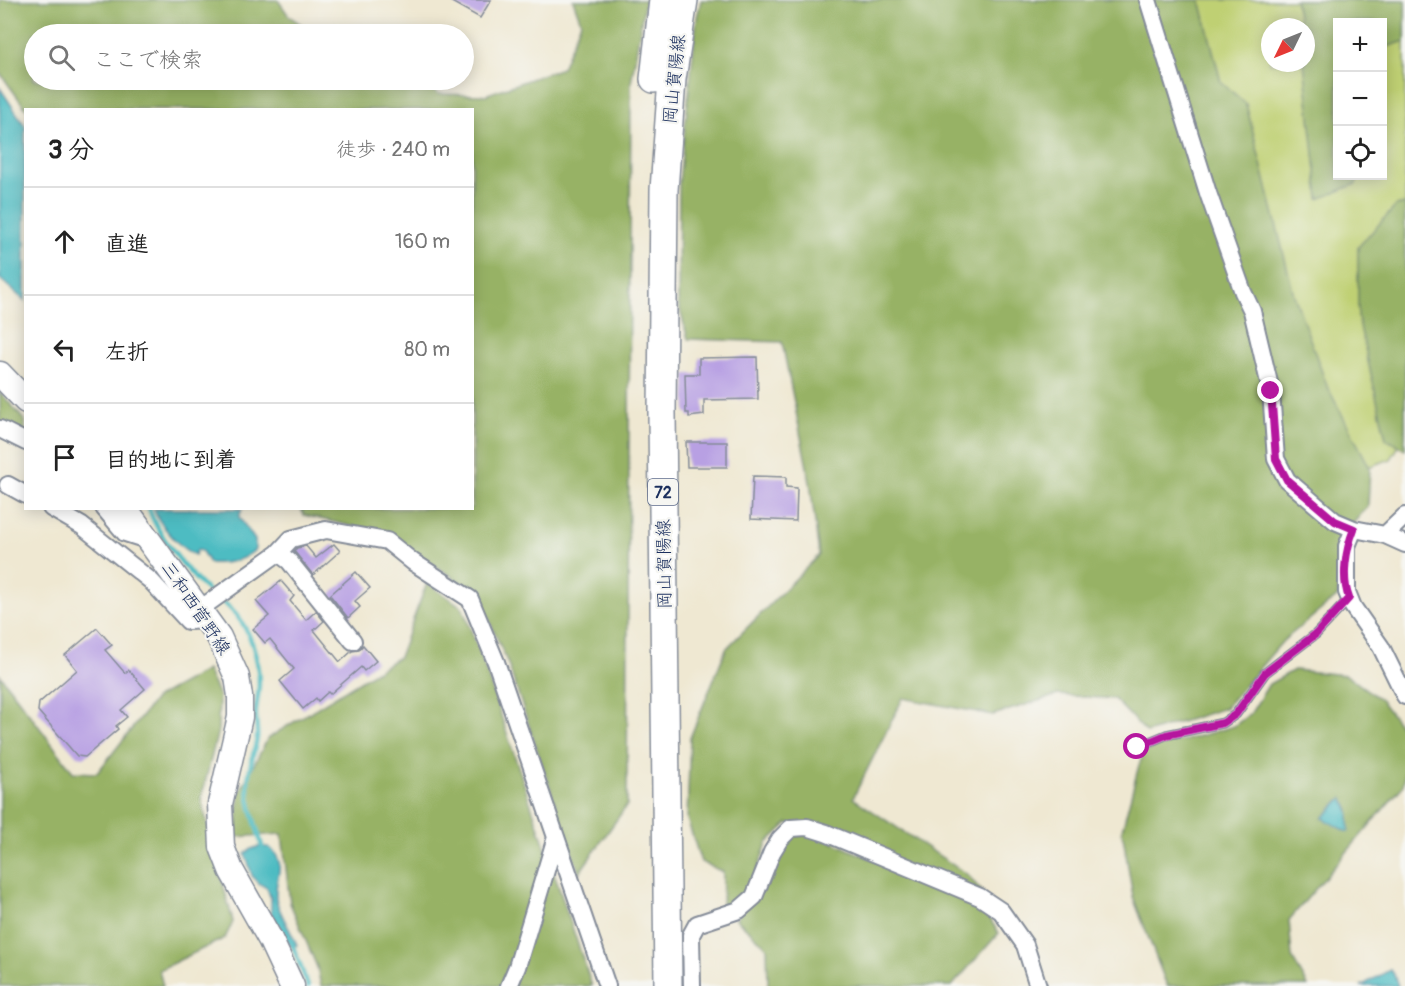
<!DOCTYPE html>
<html lang="ja">
<head>
<meta charset="utf-8">
<style>
	:root { --surface:#fff; --page:#f2f2f2; --text:#222; --muted:#767676; --line:#e0e0e0 }
	body { margin:0; font-family:Pangolin,"Klee One",sans-serif; background:var(--page); color:var(--text) }
	.controls { position:absolute; right:18px; top:18px; display:grid; overflow:hidden; border-radius:0px; box-shadow:0 3px 15px #0003 }
	.controls button { width:54px; height:54px; display:grid; place-items:center; padding:0; border:0; border-bottom:2px solid var(--line); background:var(--surface); color:var(--text); font:30px sans-serif }
	.compass { position:absolute; left:1261px; top:18px; width:54px; height:54px; border-radius:50%; background:var(--surface); box-shadow:0 3px 15px #0003; rotate:227deg }
	.stop { position:absolute; width:18px; height:18px; margin:-14px; border:4px solid #b5179e; border-radius:50%; background:#fff }
	.stop.end { background:#b5179e; border-color:#fff; box-shadow:0 2px 6px #0008 }
	.list { margin:0; padding:0; list-style:none }
	h2 { display:flex; justify-content:space-between; align-items:center; height:78px; margin:0; padding:0 24px; font-size:26px }
	h2 small { font-size:20px; font-weight:400; color:var(--muted) }
	.list li { display:grid; grid-template-columns:39px 1fr auto; gap:18px; align-items:center; box-sizing:border-box; height:108px; padding:0 24px; border-top:2px solid var(--line) }
	.list b { display:block; font-size:22px; white-space:nowrap }
	.list em { font-size:20px; font-style:normal; color:var(--muted) }
	.icon { flex:none; width:33px; height:33px; fill:none; stroke:currentColor; stroke-width:2; stroke-linecap:round; stroke-linejoin:round }
	.map { position:relative; flex:none; width:1405px; height:986px; overflow:hidden }
	.search { position:absolute; background:var(--surface); box-shadow:0 3px 15px #0003; left:24px; top:24px; width:450px; height:66px; display:flex; align-items:center; gap:15px; box-sizing:border-box; padding:0 21px; border-radius:33px; color:var(--muted); font-size:22px }
	.panel { position:absolute; background:var(--surface); box-shadow:0 3px 15px #0003; left:24px; top:108px; width:450px; height:402px; border-radius:0px }
	.map>svg:first-child { display:block }
	.green { fill:#bfd073; stroke:#6d8068; stroke-width:1.5; fill-rule:evenodd }
	.forest { fill:#97b265; stroke:#597062; stroke-width:1.5; fill-rule:evenodd }
	.water { fill:#4dbcc2; stroke:#347690; stroke-width:1.5 }
	.lines { fill:none; stroke-linecap:round; stroke-linejoin:round }
	.stream { stroke:#4dbcc2; stroke-width:4.5 }
	.building { fill:#b8a0e3 }
	.lane-casing { stroke:#858c98; stroke-width:11 }
	.street-casing { stroke:#858c98; stroke-width:20 }
	.secondary-casing { stroke:#858c98; stroke-width:27 }
	.primary-casing { stroke:#858c98; stroke-width:30 }
	.lane { stroke:#fff; stroke-width:8 }
	.street { stroke:#fff; stroke-width:16 }
	.secondary { stroke:#fff; stroke-width:24 }
	.primary { stroke:#fff; stroke-width:27 }
	.route { stroke:#b5179e; stroke-width:8 }
	.labels { text-anchor:middle; stroke-width:4.5; stroke-linejoin:round; paint-order:stroke }
	.shield { fill:#f6f6f2; stroke:#5d6b8a; stroke-width:1.5 }
	.shield-label { font-size:16px; font-weight:bold; fill:#1b2f5e }
	.street-label { font-size:18px; fill:#1b2f5e; stroke:#f6f6f2 }
</style>
</head>
<body>
<div class="map">
<svg width="1405" height="986" viewBox="0 0 1405 986">
	<rect width="100%" height="100%" fill="#f6f6f2"/>
	<filter id="ink" filterUnits="userSpaceOnUse"><feTurbulence type="fractalNoise" baseFrequency=".0167" numOctaves="2"/><feDisplacementMap in="SourceGraphic" scale="12" xChannelSelector="R" yChannelSelector="G"/><feConvolveMatrix kernelMatrix="1 2 1 2 8 2 1 2 1" color-interpolation-filters="sRGB"/></filter>
	<filter id="wash" filterUnits="userSpaceOnUse"><feTurbulence type="fractalNoise" baseFrequency=".008" numOctaves="4" result="noise"/><feDisplacementMap in="SourceGraphic" scale="24" xChannelSelector="R" yChannelSelector="G"/><feGaussianBlur stdDeviation="1.35" result="paint"/><feColorMatrix in="noise" values="0 0 0 0 0 0 0 0 0 0 0 0 0 0 0 0 0 1.4 0 .05"/><feComposite in="paint" operator="in"/></filter>
	<g filter="url(#wash)">
		<rect width="100%" height="100%" fill="#efe8d2"/>
		<path class="green" d="M1167,0H1405V436L1391,459L1346,475ZM1338,22H1382V176H1338ZM1270,27H1306V63H1270Z"/>
		<path class="forest" d="M0,0H278L289,16L316,34H34V80H419L439,94L485,95L562,68L581,22L573,0H645L631,83L627,805L579,873L508,664L478,594L389,535L304,515L301,509L472,508V110L26,109L0,73Z
			M701,0H1200L1221,82L1246,104L1294,295L1327,386L1370,468L1368,506L1339,540L1338,596L1283,641L1225,708L1147,733L1114,699L1058,695L993,715L903,698L853,798L968,875L983,893L788,823L767,843L749,893L737,904L722,909L723,872L701,862L687,819L690,738L726,649L819,555L810,482L782,342L688,339L678,303L679,182L697,17Z
			M1295,0H1405V41L1387,47L1383,61L1382,22H1338V176H1358L1356,184L1319,199L1304,63H1306V27H1300Z
			M1405,204V450L1386,439L1358,318V247L1396,206Z
			M0,392L25,421V433L0,423Z
			M427,583L462,607L481,656L592,986H321L317,967L290,903L282,834L236,837L239,793L268,738L399,657Z
			M207,670L219,696L218,731L201,799L233,922L225,938L159,970L163,986H0V675L73,772L97,773L156,698Z
			M1294,670L1346,675L1380,699L1405,732V770L1403,786L1289,920L1292,957L1308,986H1167L1133,897L1122,830L1139,765L1144,753L1156,745L1186,740L1234,726L1251,713L1269,684ZM1343,798L1349,811L1323,818L1340,800Z
			M810,833L967,899L989,918L999,933L952,986H768L767,947L736,919L780,849L792,837Z"/>
		<path class="water" d="M0,88L25,126V301L0,279Z
			M154,509H242L239,517L255,540V550C241,562 226,564 209,563L202,551L197,550L195,555C181,550 158,523 154,509Z
			M1343,798L1349,812V830L1348,832L1323,818Z
			M257,847H269C289,864 274,876 276,898C277,909 292,933 297,945L291,947L271,913V899L267,888C246,877 254,874 245,854L249,850Z
			M1390,970L1394,974L1398,986H1361Z"/>
		<g class="lines">
			<path class="stream" d="M149,508C155,532 193,580 212,594
				M219,599C247,619 258,649 259,683C259,692 257,701 256,710C255,720 258,729 257,738C254,755 247,771 248,788C249,810 258,829 263,850
				M291,941L308,986"/>
		</g>
		<g id="blocks">
			<path class="building" d="M448,0H491L480,18Z
				M757,357L758,399L704,400V415L689,417V413H686L685,374H699V358Z
				M686,442H727V467H687Z
				M753,476L786,477V487L797,488L796,521L751,519Z
				M334,544L340,551L313,575L294,551L297,548L306,546L316,558Z
				M356,572L370,588L355,601L360,607L348,618L330,595Z
				M281,581L294,596L290,601L306,620L316,611L324,621L314,630L340,662L352,651L359,650L363,645L376,661L364,671L361,667L330,694L328,692L318,701L316,698L303,709L280,681L294,669L270,639L265,643L253,629L269,616L256,601Z
				M97,628L112,645L105,650L125,673L129,670L145,689L121,710L127,717L116,726L118,729L85,757L77,756L38,711L39,703L77,670L65,655Z"/>
		</g>
	</g>
	<g filter="url(#ink)">
		<use href="#blocks" fill-opacity="0" stroke="#858c98" stroke-width="1.5"/>
		<g class="lines">
			<g class="lane-casing">
				<path id="lane" d="M1137,747L1166,735L1223,723L1236,714L1265,673L1316,634L1349,599"/>
			</g>
			<g class="street-casing">
				<path id="street" d="M1148,0L1208,193L1243,292L1252,311L1271,391L1276,459L1287,480L1335,521L1354,529L1385,535L1405,544
					M0,429L26,442
					M8,485L26,495
					M51,508L82,526L151,581L188,621L207,620
					M104,508L125,533L150,541
					M1354,529L1347,546V592L1353,607L1381,647L1405,696
					M1385,535L1405,516
					M278,553L289,561L353,641
					M200,609L278,553L291,539L326,530L387,541L413,562L470,599L496,662L607,986
					M509,986L517,967L556,837
					M692,986L691,935L697,924L739,910L754,897L772,852L780,839L791,828L807,827L826,833L980,897L1001,911L1025,945L1038,986"/>
			</g>
			<g class="secondary-casing">
				<path id="secondary" d="M0,374L26,401
					M125,508L219,637L237,677L240,696V717L220,804L222,847L231,870L270,939L292,986"/>
			</g>
			<g class="primary-casing">
				<path id="primary" d="M654,79L663,0
					M668,986L662,413L664,190L672,79L684,0"/>
			</g>
			<use href="#lane" class="lane"/>
			<use href="#street" class="street"/>
			<use href="#secondary" class="secondary"/>
			<use href="#primary" class="primary"/>
		</g>
	</g>
	<g class="lines" filter="url(#ink)">
		<path class="route" d="M1137,747L1166,735L1223,723L1236,714L1265,673L1316,634L1349,598C1341,577 1346,549 1354,529L1335,521L1287,480L1276,459L1271,391"/>
	</g>
	<g class="labels">
		<rect class="shield" x="648" y="479" width="30" height="26" rx="4.5"/>
		<g class="shield-label">
			<text x="663" y="498">72</text>
		</g>
		<g class="street-label">
			<text transform="translate(674 79) rotate(-84)" y="6">岡山賀陽線</text>
			<text transform="translate(664 564) rotate(-91)" y="6">岡山賀陽線</text>
			<text transform="translate(196 608) rotate(56)" y="6">三和西菅野線</text>
		</g>
	</g>
</svg>
<div class="controls">
<button>+</button>
<button>−</button>
<button><svg class="icon" aria-label="locate" viewBox="0 0 24 24"><circle cx="12" cy="12" r="6"/><path d="M12 2v4M12 18v4M2 12h4M18 12h4"/></svg></button>
</div>
<svg class="compass" viewBox="-18 -18 36 36"><path d="M0-13l5 13h-10z" fill="#e53935"/><path d="M0 13l5-13h-10z" fill="#767676"/></svg>
<div class="stop" style="left:1137px;top:747px"></div>
<div class="stop end" style="left:1271px;top:391px"></div>
<div class="search"><svg class="icon" aria-label="search" viewBox="0 0 24 24"><circle cx="10" cy="10" r="6"/><path d="M15 15l6 6"/></svg>ここで検索</div>
<section class="panel">
<h2>3 分<small>徒歩 · 240 m</small></h2>
<ul class="list">
<li><svg class="icon" aria-label="ahead" viewBox="0 0 24 24"><path d="M12 20V5M6 11l6-6 6 6"/></svg><div><b>直進</b></div><em>160 m</em></li>
<li><svg class="icon" aria-label="left" viewBox="0 0 24 24"><path d="M17 20v-9H6M10 6l-5 5 5 5"/></svg><div><b>左折</b></div><em>80 m</em></li>
<li><svg class="icon" aria-label="arrive" viewBox="0 0 24 24"><path d="M6 21V4h12l-3 4 3 4H6"/></svg><div><b>目的地に到着</b></div></li>
</ul>
</section>
</div>
</body>
</html>
